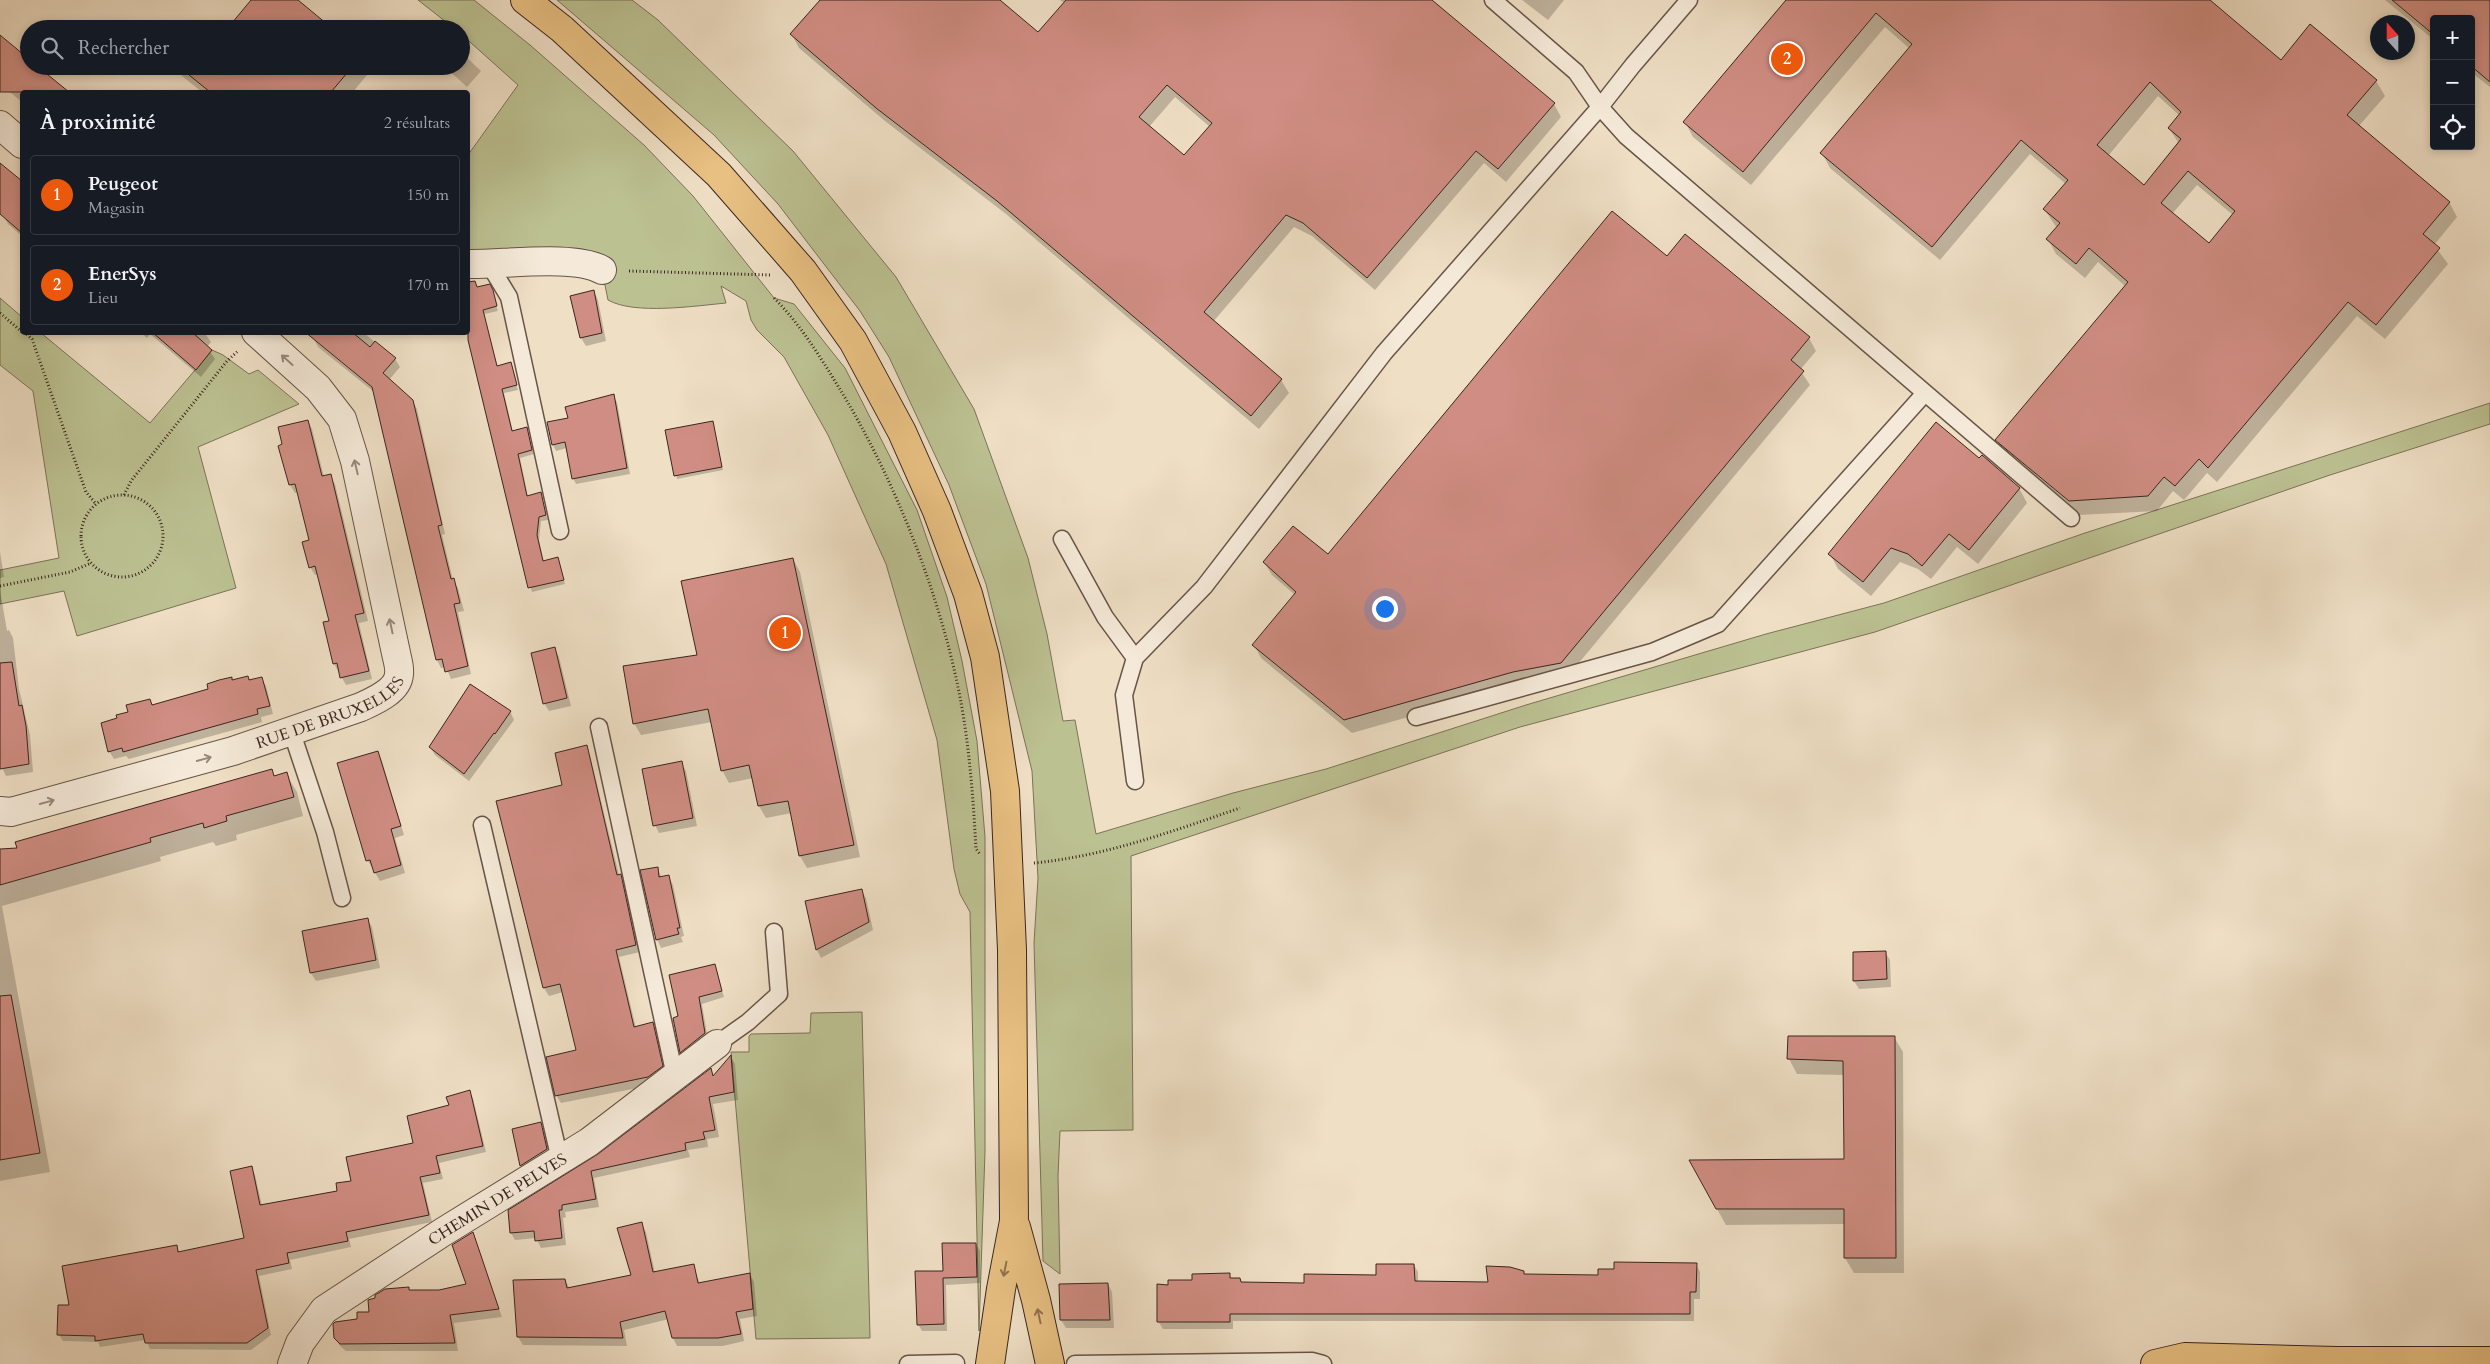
<!DOCTYPE html>
<html lang="fr">
<head>
<meta charset="utf-8">
<style>
	:root { --surface:#171b24; --page:#20242c; --text:#f1f3f6; --muted:#9ea1a6; --line:#363941; --accent:#ea580c }
	body { margin:0; font-family:Cardo,serif; background:var(--page); color:var(--text) }
	.controls { position:absolute; right:15px; top:15px; display:grid; overflow:hidden; border-radius:5px; box-shadow:0 2px 8px #0003 }
	.controls button { width:45px; height:45px; display:grid; place-items:center; padding:0; border:0; border-bottom:1px solid var(--line); background:var(--surface); color:var(--text); font:25px sans-serif }
	.compass { position:absolute; left:2370px; top:15px; width:45px; height:45px; border-radius:50%; background:var(--surface); box-shadow:0 2px 8px #0003; rotate:339deg }
	.you { position:absolute; left:1384px; top:608px; width:18px; height:18px; margin:-12px; border:4px solid #fff; border-radius:50%; background:#1a73e8; box-shadow:0 0 0 8px #1a73e833 }
	.badge { display:grid; place-items:center; width:32px; height:32px; border-radius:50%; background:var(--accent); color:#fff; font-size:16px; font-weight:700 }
	.pin { position:absolute; translate:-50% -50%; border:2px solid #fff; box-shadow:0 1px 5px #0006 }
	.list { margin:0; padding:0; list-style:none }
	h2 { display:flex; justify-content:space-between; align-items:center; height:65px; margin:0; padding:0 20px; font-size:21px }
	h2 small { font-size:16px; font-weight:400; color:var(--muted) }
	.list li { display:grid; grid-template-columns:32px 1fr auto; gap:15px; align-items:center; box-sizing:border-box; height:80px; margin:0 10px 10px; padding:0 10px; border:1px solid var(--line); border-radius:5px }
	.list b { display:block; font-size:19px; white-space:nowrap }
	.list p { margin:0; font-size:16px; white-space:nowrap; color:var(--muted) }
	.list em { font-size:16px; font-style:normal; color:var(--muted) }
	.icon { flex:none; width:28px; height:28px; fill:none; stroke:currentColor; stroke-width:2; stroke-linecap:round; stroke-linejoin:round }
	.map { position:relative; flex:none; width:2490px; height:1364px; overflow:hidden }
	.search { position:absolute; background:var(--surface); box-shadow:0 2px 8px #0003; left:20px; top:20px; width:450px; height:55px; display:flex; align-items:center; gap:12px; box-sizing:border-box; padding:0 18px; border-radius:28px; color:var(--muted); font-size:19px }
	.panel { position:absolute; background:var(--surface); box-shadow:0 2px 8px #0003; left:20px; top:90px; width:450px; height:245px; border-radius:5px }
	.map>svg:first-child { display:block }
	.green { fill:#bcc192; stroke:#7b7358 }
	.shadow { fill:#0003; fill-rule:evenodd }
	.building { fill:#d08d83; stroke:#3a251e; fill-rule:evenodd }
	.lines { fill:none; stroke-linecap:round; stroke-linejoin:round }
	.service-casing { stroke:#675448; stroke-width:19 }
	.minor-casing { stroke:#675448; stroke-width:30 }
	.primary-casing { stroke:#3a251e; stroke-width:30 }
	.path { stroke:#3a251e; stroke-width:3; stroke-dasharray:1 2.5; stroke-linecap:butt }
	.service { stroke:#f5ead9; stroke-width:16 }
	.minor { stroke:#f5ead9; stroke-width:28 }
	.primary { stroke:#e8c082; stroke-width:28 }
	.oneway { stroke:#98887c }
	.oneway2 { stroke:#917250 }
	.labels { text-anchor:middle; stroke-width:4.5; stroke-linejoin:round; paint-order:stroke }
	.street-label { font-size:16px; fill:#3a251e; stroke:#f5ead9 }
</style>
</head>
<body>
<div class="map">
<svg width="2490" height="1364" viewBox="0 0 2490 1364">
	<rect width="100%" height="100%" fill="#efdfc5"/>
	<filter id="stains"><feTurbulence type="fractalNoise" baseFrequency=".004" numOctaves="4"/><feColorMatrix values="0 0 0 0 .2 0 0 0 0 .09 0 0 0 0 .02 0 0 0 .5 -.17"/></filter>
	<radialGradient id="worn" r=".72"><stop offset=".6" stop-color="#630" stop-opacity="0"/><stop offset="1" stop-color="#630" stop-opacity=".3"/></radialGradient>
	<path class="green" d="M418,0H474L530,45L644,145L693,196L774,298L794,304L845,368L917,510L947,597L962,661L977,741L985,837V1151L979,1331L970,912L960,894L954,869L937,740L886,564L828,435L784,357L757,330L751,320L746,301L721,286L726,303C695,306 634,315 608,300L602,270L468,264V155L518,85L461,34V29H455Z
		M557,0H632L658,20L793,151L896,277L974,409L1028,558L1047,634L1063,721L1075,720L1096,834L1233,793L1326,769L1526,705L1766,634L1884,603L2085,533L2490,403V424L2330,475L1875,632L1520,727L1131,856L1133,1130L1060,1131L1058,1176L1060,1274L1043,1261L1034,943L1038,878L1032,771L986,584L949,485L889,357L860,311L778,204L714,135Z
		M0,298L22,317V332L41,333L150,423L212,350L223,355L249,374L258,370L299,404L198,447L236,588L77,636L64,591L0,604V570L59,558L33,391L0,365Z
		M862,1012L870,1338L756,1339L731,1052H749V1036L751,1034L810,1033L811,1013Z"/>
	<path class="shadow" d="M821,0H998L1038,34L1064,3L1060,0H1430L1554,104L1561,117L1506,182L1484,163L1375,290L1312,236L1294,227L1213,322L1281,380L1289,393L1259,429L1006,214L885,121L799,48L792,35ZM1175,97L1210,127L1184,157L1149,127Z
		M1522,0H1564L1548,20Z
		M1788,0H2208L2281,61L2376,81L2385,96L2359,126L2449,202L2457,217L2434,245L2448,264L2385,339L2357,316L2217,482L2207,473L2184,500L2173,491L2157,511L2078,515L2005,454L1996,440L2125,286L2098,262L2085,278L2056,254L2048,239L2057,228L2044,209L2066,184L2030,154L1940,260L1830,168L1822,153L1910,49L1885,27L1751,185L1693,137L1685,122ZM2158,96L2180,116L2169,128L2179,144L2144,187L2108,156ZM2197,185L2233,215L2209,245L2172,214Z
		M2385,0H2490V87L2471,72V19H2434V40Z
		M0,39L29,66L62,92H22V102L0,84Z
		M461,52L481,71L467,87L444,66H461Z
		M174,66H369L371,70L353,92H202L177,72Z
		M0,164L22,183V236L8,224L0,210Z
		M1667,258L1809,338L1816,351L1800,370L1810,385L1568,676L1521,685L1352,733L1261,658L1254,645L1295,595L1272,575L1264,562L1328,556Z
		M489,286L498,311L484,314L497,367L510,364L518,390L504,393L513,432L527,429L534,454L520,458L528,497L541,494L548,520L541,521L539,540L544,562L557,558L565,584L532,592L467,332L468,291Z
		M594,291L598,300L606,341L586,346L581,338L571,297Z
		M140,332H204L211,342L207,347L215,359L201,377L150,334L147,338Z
		M319,332H363L395,359L400,367L389,380L412,400L417,409L445,534L442,535L453,580L458,588L464,611L458,612L471,674L451,679L446,667L441,668L437,660L374,392L318,347L314,339Z
		M613,396L617,402L630,474L576,484L573,478L567,448L556,451L553,445L569,419Z
		M308,421L312,429L324,477L330,476L335,484L368,621L359,623L372,679L346,685L334,664L324,623L330,622L319,574L315,575L310,567V541L298,492L295,493L290,485Z
		M712,422L723,470L677,479L667,431Z
		M1979,460L2019,488L2027,503L1978,564L1957,547L1931,579L1918,569L1900,562L1871,596L1838,569L1830,554Z
		M0,552L4,577L0,578Z
		M793,559L800,572L860,857L807,868L800,856L792,813L766,818L759,806L753,778L729,783L722,770L712,722L641,735L634,723Z
		M0,590L7,631L9,630L13,638L19,689L30,735L33,772L6,776L0,763Z
		M555,649L559,657L571,706L549,711L544,703Z
		M261,678L266,686L273,714L261,717L262,722L129,759L126,756L114,759L109,751L118,719L150,700L153,706L233,681Z
		M510,711L514,720L469,781L435,755L430,747Z
		M586,747L590,755L619,875L625,883L640,952L619,957L636,1028L652,1024L657,1031L666,1074L653,1085L561,1103L556,1095L578,1051L563,992L549,996L544,988L497,802L564,786Z
		M378,753L382,761L404,835L395,838L405,873L380,881L368,861L339,764Z
		M681,763L686,771L697,826L659,833L655,825Z
		M271,771L275,777L286,774L297,792L303,816L236,835L237,840L216,846L213,842L160,857L161,861L2,906L50,1172L0,1181V862Z
		M657,868L662,878L668,876L673,885L684,936L681,937L683,942L661,948L657,939Z
		M861,890L866,898L873,930L821,958L817,950L807,902Z
		M367,919L372,927L380,968L316,981L311,973Z
		M1885,952L1890,960L1891,987L1859,989L1854,981Z
		M714,965L724,997L702,1004L708,1040L685,1058L681,1052L674,1019L680,1017Z
		M1894,1037L1903,1052L1904,1273H1854L1845,1258V1224L1726,1225L1717,1209L1845,1160V1075L1797,1074L1789,1059Z
		M731,1057L735,1064L738,1100L713,1104L719,1137L707,1139L708,1147L688,1150L690,1157L594,1178L599,1207L565,1212L566,1217L563,1218L566,1245L541,1248L536,1238L515,1240L511,1233L599,1155L711,1070L714,1076Z
		M469,1091L473,1098L486,1152L439,1163L443,1179L423,1183L432,1222L349,1239L351,1247L290,1260L292,1269L259,1276L271,1335L251,1350L150,1349L146,1340L100,1347L98,1342L63,1341L59,1335L70,1306L176,1246L180,1253L246,1239L251,1168L255,1175L262,1206L339,1192L414,1144L451,1106Z
		M540,1124L545,1132L551,1158L526,1174L521,1166L513,1130Z
		M641,1224L646,1232L655,1273L693,1265L700,1284L750,1274L754,1282L757,1316L740,1319L744,1341L723,1346H677L673,1338L669,1319L624,1330L627,1346L523,1345L518,1337L565,1280L570,1289L632,1276Z
		M472,1234L502,1317L454,1323L458,1351H346L340,1346L335,1338L334,1325L338,1321L358,1320L408,1288L410,1292L439,1291L468,1285Z
		M976,1244L980,1251V1283L946,1285L947,1331H922L918,1324L944,1272Z
		M1696,1264L1700,1272V1299H1694V1321H1233V1329H1163L1158,1321L1169,1286L1229,1275L1232,1279H1240L1242,1283L1305,1284L1377,1276L1414,1265L1418,1272V1282L1489,1283L1523,1272L1525,1275L1600,1277Z
		M1108,1284L1112,1292L1114,1328H1066L1061,1320Z"/>
	<path class="building" d="M251,0H298L333,29H227Z
		M820,0H1000L1038,32L1066,0H1432L1555,103L1498,169L1476,151L1367,278L1303,223L1286,215L1204,312L1282,379L1251,416L997,201L876,108L790,34ZM1167,85L1212,123L1184,155L1139,117Z
		M1786,0H2210L2281,60L2310,24L2377,80L2347,115L2450,202L2423,234L2440,248L2376,325L2348,302L2208,468L2199,459L2175,486L2164,477L2148,496L2069,501L1995,440L2128,282L2089,248L2076,264L2046,239L2060,223L2043,209L2068,180L2021,140L1932,247L1820,153L1912,44L1876,13L1743,172L1683,122ZM2150,82L2181,112L2168,128L2181,139L2144,185L2097,145ZM2188,171L2235,211L2209,243L2161,203Z
		M2392,0H2490V82L2471,66V19H2434V35Z
		M0,35L29,59V66H37L69,92H0Z
		M196,66H353L331,92H210L189,75Z
		M0,163L22,181V233L0,214Z
		M1612,211L1667,256L1685,234L1810,337L1791,360L1804,371L1561,663L1513,672L1344,720L1252,645L1296,592L1263,562L1293,526L1328,554Z
		M475,281L477,287L490,284L493,290L497,306L483,310L497,366L511,362L517,385L502,389L512,431L527,427L532,450L518,454L527,496L541,492L546,515L539,517L537,535L543,561L558,557L564,580L528,588L468,340V282Z
		M594,290L602,333L580,338L570,296Z
		M152,332H192L212,350L196,370Z
		M305,332H352L370,347L375,341L396,358L383,373L413,400L442,525L438,526L451,579L454,578L460,603L454,604L468,666L445,672L442,659L436,660L372,387Z
		M614,394L627,468L572,479L565,442L552,445L547,422L568,418L565,407Z
		M308,420L322,476L331,474L364,613L355,615L369,671L340,678L337,663L333,664L323,622L329,621L315,566L309,568L302,542L309,540L295,484L289,485L278,446L282,444L278,427Z
		M713,421L722,467L674,476L665,430Z
		M1936,422L1979,458L1982,455L2020,488L1969,550L1949,534L1922,566L1908,554L1891,548L1863,582L1828,554Z
		M793,558L854,845L799,856L788,801L758,806L749,765L721,771L708,709L633,724L623,666L697,655L681,581Z
		M555,647L567,698L543,704L531,653Z
		M12,662L19,706L22,705L26,726L29,764L0,769V663Z
		M248,676L249,680L262,677L270,706L257,709L258,714L123,752L122,748L108,752L101,723L117,718L116,715L128,712L126,705L150,699L152,705L208,689L207,684L219,680L232,677V680Z
		M470,684L511,711L495,734L494,733L464,774L429,747Z
		M587,745L617,875L621,874L636,945L616,950L634,1027L653,1022L663,1066L648,1077L555,1096L546,1057L576,1050L560,984L543,988L496,801L562,785L555,753Z
		M378,751L401,826L391,829L401,865L374,873L370,860L366,861L337,763Z
		M682,761L693,818L653,826L642,769Z
		M272,769L274,776L287,772L294,797L226,816L227,821L204,828L203,823L150,838L151,842L0,885V849L17,848L15,842Z
		M658,867L659,877L669,875L680,928H677L679,934L656,940L640,870Z
		M862,889L869,922L816,950L805,901Z
		M368,918L376,960L310,973L302,931Z
		M1886,951L1887,979L1853,981V952Z
		M715,964L722,991L699,997L705,1033L680,1053L673,1018L678,1016L669,975Z
		M11,995L40,1153L0,1160V996Z
		M1788,1036H1895L1896,1258H1844V1209H1716L1689,1160L1844,1159L1843,1061L1787,1059Z
		M731,1055L734,1092L709,1097L715,1130L703,1132L705,1139L685,1143L686,1150L591,1171L596,1199L562,1205V1210H559L562,1238L535,1241L534,1231L510,1233L508,1210L598,1154L711,1068L713,1076Z
		M470,1090L483,1146L436,1156L440,1173L420,1177L429,1215L346,1232L348,1241L287,1253L289,1263L256,1270L268,1328L247,1343H145L143,1334L95,1341V1336L57,1335L58,1305H69L62,1266L177,1245L178,1252L244,1238L230,1171L252,1166L260,1205L337,1191L336,1183L351,1181L346,1157L413,1143L407,1116L449,1105L446,1097Z
		M541,1122L547,1149L520,1166L512,1129Z
		M642,1222L653,1272L694,1264L698,1283L750,1273L753,1309L736,1312L741,1334L718,1338H672L665,1311L620,1322L623,1338L517,1337L513,1280L565,1279L567,1288L631,1275L617,1228Z
		M473,1232L499,1309L450,1315L455,1343L340,1344L334,1338L333,1324L335,1322L357,1319V1312H369L368,1300L375,1298V1295L385,1289L409,1287V1290H439L466,1284L452,1245Z
		M942,1243H976L977,1277L943,1278L944,1324L917,1325L915,1271H943Z
		M1614,1262L1697,1263L1696,1292H1690V1314H1230V1322H1157V1284L1168,1285V1280H1192V1274L1230,1273V1278H1240L1241,1282L1304,1283V1274L1376,1275V1264H1414L1415,1281L1488,1282L1486,1266L1510,1267L1524,1271V1274L1598,1275V1269H1614Z
		M1108,1283L1110,1320H1060L1059,1284Z"/>
	<g class="lines">
		<g class="service-casing">
			<path id="service" d="M1493,0L1576,72L1600,107L1626,136L2071,518
				M489,264L509,297L560,531
				M1062,539L1105,617L1135,658
				M1416,717L1652,652L1718,624L1925,393
				M599,727L675,1076
				M291,730L325,832L342,898
				M1135,781L1124,695L1135,658L1204,587L1384,353L1600,107L1633,65L1689,0
				M482,825L560,1160
				M717,1044L748,1022L779,994L774,932
				M908,1364L956,1363
				M1075,1364L1312,1361L1323,1364"/>
		</g>
		<g class="minor-casing">
			<g id="minor">
				<path d="M0,125L22,144"/>
				<path d="M468,264C501,265 575,254 602,270"/>
				<path id="s1" d="M0,811L11,812L233,751L361,707C374,701 398,691 399,674C400,667 397,659 396,653L355,461L342,419L318,388L256,332"/>
				<path id="s2" d="M292,1364L300,1343L324,1310L443,1232L589,1142L717,1044"/>
			</g>
		</g>
		<g class="primary-casing">
			<path id="primary" d="M525,0L562,29L719,175L803,271L853,341L902,432L937,511L968,594L985,657L1005,791L1012,950L1014,1221L1001,1289L990,1364
				M1016,1227L1036,1300L1050,1364
				M2155,1364L2185,1357L2337,1361H2490"/>
		</g>
		<path class="path" d="M629,271L770,275
			M774,298C800,324 819,355 838,386C892,474 937,586 958,687C969,740 973,795 976,849L980,854
			M0,313L22,332
			M24,332L32,339L86,492L96,504
			M81 536a41 41 0 1 1 82 0a41 41 0 1 1-82 0Z
			M124,495L131,481L227,361L238,351
			M0,586L70,572L91,563
			M1034,863C1106,856 1173,831 1240,808"/>
		<use href="#service" class="service"/>
		<use href="#minor" class="minor"/>
		<use href="#primary" class="primary"/>
	</g>
	<defs><path id="oneway-shaft" d="M-6 0H5M1.5-3L5.5 0L1.5 3" fill="none" stroke-width="1.6" stroke-linecap="round" stroke-linejoin="round" transform="scale(1.25)"/></defs>
	<g class="oneway">
		<use href="#oneway-shaft" transform="translate(287 360) rotate(-138)"/>
		<use href="#oneway-shaft" transform="translate(356 467) rotate(-103)"/>
		<use href="#oneway-shaft" transform="translate(391 626) rotate(-102)"/>
		<use href="#oneway-shaft" transform="translate(204 759) rotate(-15)"/>
		<use href="#oneway-shaft" transform="translate(47 802) rotate(-15)"/>
	</g>
	<g class="oneway2">
		<use href="#oneway-shaft" transform="translate(1005 1269) rotate(101)"/>
		<use href="#oneway-shaft" transform="translate(1039 1316) rotate(-102)"/>
	</g>
	<g class="labels">
		<g class="street-label">
			<text dy="6" stroke="none"><textPath href="#s1" startOffset="346">RUE DE BRUXELLES</textPath></text>
			<text dy="6" stroke="none"><textPath href="#s2" startOffset="269">CHEMIN DE PELVES</textPath></text>
		</g>
	</g>
	<rect width="100%" height="100%" filter="url(#stains)"/>
	<rect width="100%" height="100%" fill="url(#worn)"/>
</svg>
<div class="controls">
<button>+</button>
<button>−</button>
<button><svg class="icon" aria-label="locate" viewBox="0 0 24 24"><circle cx="12" cy="12" r="6"/><path d="M12 2v4M12 18v4M2 12h4M18 12h4"/></svg></button>
</div>
<svg class="compass" viewBox="-18 -18 36 36"><path d="M0-13l5 13h-10z" fill="#e53935"/><path d="M0 13l5-13h-10z" fill="#9ea1a6"/></svg>
<div class="you"></div>
<div class="pin badge" style="left:785px;top:633px">1</div>
<div class="pin badge" style="left:1787px;top:59px">2</div>
<div class="search"><svg class="icon" aria-label="search" viewBox="0 0 24 24"><circle cx="10" cy="10" r="6"/><path d="M15 15l6 6"/></svg>Rechercher</div>
<section class="panel">
<h2>À proximité<small>2 résultats</small></h2>
<ul class="list">
<li><span class="badge">1</span><div><b>Peugeot</b><p>Magasin</p></div><em>150 m</em></li>
<li><span class="badge">2</span><div><b>EnerSys</b><p>Lieu</p></div><em>170 m</em></li>
</ul>
</section>
</div>
</body>
</html>
